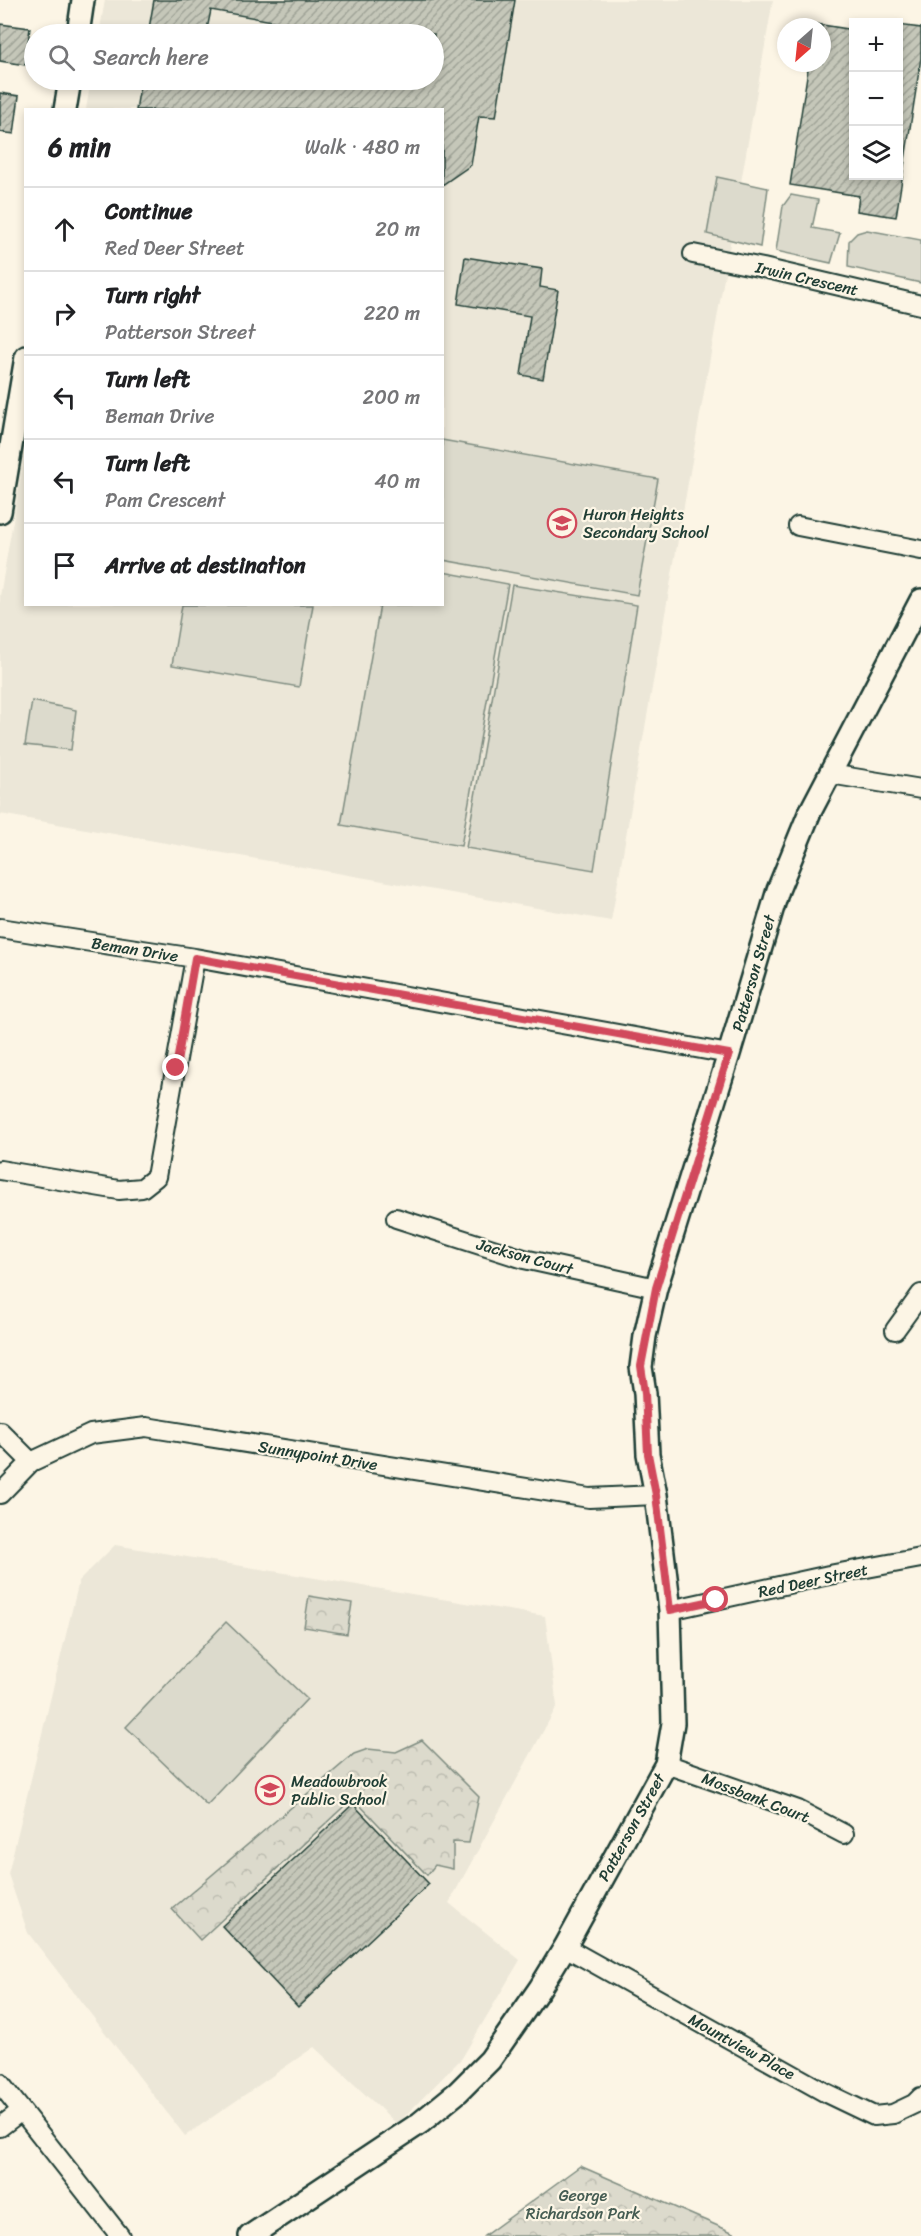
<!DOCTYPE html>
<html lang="en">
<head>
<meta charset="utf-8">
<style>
	:root { --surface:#fff; --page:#f2f2f2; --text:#202124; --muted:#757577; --line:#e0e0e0 }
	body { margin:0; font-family:Sriracha,sans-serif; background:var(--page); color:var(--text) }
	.controls { position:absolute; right:18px; top:18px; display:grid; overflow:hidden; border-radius:0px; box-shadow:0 3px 9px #0003 }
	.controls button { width:54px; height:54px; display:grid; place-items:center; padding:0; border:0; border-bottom:2px solid var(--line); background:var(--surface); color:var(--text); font:30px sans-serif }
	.compass { position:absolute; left:777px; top:18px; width:54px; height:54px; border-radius:50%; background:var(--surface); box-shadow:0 3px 9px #0003; rotate:207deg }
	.stop { position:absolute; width:18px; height:18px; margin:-14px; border:4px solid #d1495b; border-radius:50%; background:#fff }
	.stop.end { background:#d1495b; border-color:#fff; box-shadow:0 2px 6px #0008 }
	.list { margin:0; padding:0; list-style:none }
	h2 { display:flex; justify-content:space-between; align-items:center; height:78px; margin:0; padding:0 24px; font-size:26px }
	h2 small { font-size:20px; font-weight:400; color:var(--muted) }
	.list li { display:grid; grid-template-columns:39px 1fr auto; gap:18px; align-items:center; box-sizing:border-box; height:84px; padding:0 24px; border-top:2px solid var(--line) }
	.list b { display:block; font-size:22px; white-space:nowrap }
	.list p { margin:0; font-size:20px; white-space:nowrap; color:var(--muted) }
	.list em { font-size:20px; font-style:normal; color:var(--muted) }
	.icon { flex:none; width:33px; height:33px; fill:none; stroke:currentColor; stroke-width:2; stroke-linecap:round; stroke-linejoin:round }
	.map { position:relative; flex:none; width:921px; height:2236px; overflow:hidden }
	.search { position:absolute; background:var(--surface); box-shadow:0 3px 9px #0003; left:24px; top:24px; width:420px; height:66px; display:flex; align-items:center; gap:15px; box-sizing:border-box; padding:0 21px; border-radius:33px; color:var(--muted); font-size:22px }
	.panel { position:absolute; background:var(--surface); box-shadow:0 3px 9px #0003; left:24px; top:108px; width:420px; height:498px; border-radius:0px }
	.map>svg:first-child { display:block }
	.built { fill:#ece7d8 }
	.grass { fill:#dcdacc; stroke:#7e8c80; stroke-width:1.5 }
	.park { fill:url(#park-crowns); stroke:#7e8c80; stroke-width:1.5 }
	.building { fill:url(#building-hatch); stroke:#1f3d34; stroke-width:1.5 }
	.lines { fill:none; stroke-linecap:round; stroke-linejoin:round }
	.minor-casing { stroke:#1f3d34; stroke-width:22 }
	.tertiary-casing { stroke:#1f3d34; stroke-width:26 }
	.minor { stroke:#fcf5e5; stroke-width:18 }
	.tertiary { stroke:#fcf5e5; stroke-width:21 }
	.route { stroke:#d1495b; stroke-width:8 }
	.labels { text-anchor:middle; stroke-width:4.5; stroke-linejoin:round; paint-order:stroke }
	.street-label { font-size:16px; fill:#1f3d34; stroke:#fcf5e5 }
	.poi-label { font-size:16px; fill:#1f3d34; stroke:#fcf5e5; text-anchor:start }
	.park-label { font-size:16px; fill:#455c52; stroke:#fcf5e5 }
</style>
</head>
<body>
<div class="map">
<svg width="921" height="2236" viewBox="0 0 921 2236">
	<defs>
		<pattern id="park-crowns" width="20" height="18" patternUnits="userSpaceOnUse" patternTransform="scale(1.5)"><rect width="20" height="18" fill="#dcdacc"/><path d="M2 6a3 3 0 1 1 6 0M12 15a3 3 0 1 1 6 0" fill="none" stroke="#bcbcb0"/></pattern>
		<pattern id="building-hatch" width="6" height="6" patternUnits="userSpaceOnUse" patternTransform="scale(1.5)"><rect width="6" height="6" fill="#c5c7b9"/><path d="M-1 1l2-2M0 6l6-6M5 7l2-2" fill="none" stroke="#9fa397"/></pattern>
	</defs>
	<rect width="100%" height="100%" fill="#fcf5e5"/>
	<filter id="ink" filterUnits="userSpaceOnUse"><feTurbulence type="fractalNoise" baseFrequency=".0167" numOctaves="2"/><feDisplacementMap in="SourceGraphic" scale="12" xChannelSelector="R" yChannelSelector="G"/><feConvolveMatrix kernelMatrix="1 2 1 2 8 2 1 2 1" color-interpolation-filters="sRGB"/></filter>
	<g filter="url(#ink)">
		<path class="built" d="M105,0H773L611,921L0,814V596L25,451L26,604H442V110L86,109L91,80H434V34H99Z
			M115,1545L545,1616L557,1706L449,1903L520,1960L462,2058L397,2124L314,2047L185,2136L28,1933L8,1874L79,1581Z"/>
		<path class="grass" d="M717,177L768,188L760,247L707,234Z
			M791,195L818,200L812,228L840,233L831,263L776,251L783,206Z
			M867,230L921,240V283L848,267L849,241L857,233Z
			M442,440L658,479L637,595L443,560Z
			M443,572L508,584L461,846L341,825L380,605L442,604Z
			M512,585L637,605L594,870L466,848Z
			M182,605H313L299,687L172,665Z
			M32,701L76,710L71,750L25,745Z
			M226,1622L307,1699L207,1805L126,1727Z"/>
		<path class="park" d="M309,1596L352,1603L347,1634L304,1627Z
			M422,1740L479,1797L469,1843L453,1842V1869L435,1865L427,1875L353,1798L200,1940L172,1909L354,1754L368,1749L396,1752Z
			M580,2166L741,2236H484Z"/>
		<path class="building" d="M154,0H515L496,117L479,116L471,165L442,185V110H136L141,80L296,81L297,80H434V34H305L306,27L211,10L206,34H148Z
			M0,24L30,28L25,65L0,61Z
			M816,24L854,30V176H898V25L921,28V58L896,217L857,211L859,196L790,185L809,63H822V27H815Z
			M0,93L19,96L14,134L0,132Z
			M465,257L542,269L540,287L558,290L543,379L521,375L530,316L458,304Z
			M353,1804L429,1884L298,2007L222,1926Z"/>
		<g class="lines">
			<g class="minor-casing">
				<path id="minor" d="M693,254L763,268L921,305
					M798,526L921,550
					M830,774L921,789
					M0,928L195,958L729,1054
					M0,1170L119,1190L142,1188L156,1177L195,958
					M396,1218L524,1259L656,1288
					M895,1330L921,1294
					M0,1431L31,1462
					M0,1494L31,1462L91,1434L146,1427L589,1498L656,1495
					M670,1610L829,1575L921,1558
					M666,1764L798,1810L844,1834
					M565,1947L826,2093L874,2116L893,2114L914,2104L921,2097
					M0,2083L120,2236
					M0,2127L21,2111"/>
			</g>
			<g class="tertiary-casing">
				<path id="tertiary" d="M78,34L83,0
					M65,110L70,80
					M0,512L26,357
					M250,2236L420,2123L458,2092L490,2060L540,1988L565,1947L666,1764L673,1723L670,1610L656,1495L648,1454L645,1393L641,1367L645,1336L656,1288L729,1054L778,890L809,814L921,600"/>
			</g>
			<use href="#minor" class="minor"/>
			<use href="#tertiary" class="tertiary"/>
		</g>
	</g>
	<g class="lines" filter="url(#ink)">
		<path class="route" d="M176,1068L195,958L729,1054L656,1288L641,1366L645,1393L648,1454L656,1495L670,1610L716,1600"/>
	</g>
	<defs>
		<g id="school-ring" transform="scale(1.5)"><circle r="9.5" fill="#fcf5e5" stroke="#d1495b" stroke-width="1.5"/><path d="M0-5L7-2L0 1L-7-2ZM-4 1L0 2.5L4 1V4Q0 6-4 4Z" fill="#d1495b"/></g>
	</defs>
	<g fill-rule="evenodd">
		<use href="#school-ring" x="562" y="523"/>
		<use href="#school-ring" x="270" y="1790"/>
	</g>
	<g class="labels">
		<g class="street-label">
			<text transform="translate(807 278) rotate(13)" y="6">Irwin Crescent</text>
			<text transform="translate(135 949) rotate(9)" y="6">Beman Drive</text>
			<text transform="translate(753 973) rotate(-74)" y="6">Patterson Street</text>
			<text transform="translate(525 1256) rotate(15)" y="6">Jackson Court</text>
			<text transform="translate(318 1455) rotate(9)" y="6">Sunnypoint Drive</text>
			<text transform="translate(813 1580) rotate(-12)" y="6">Red Deer Street</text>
			<text transform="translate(756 1797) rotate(21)" y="6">Mossbank Court</text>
			<text transform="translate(631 1827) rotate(-61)" y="6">Patterson Street</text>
			<text transform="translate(742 2046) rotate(29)" y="6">Mountview Place</text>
		</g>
		<g class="poi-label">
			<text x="583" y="520">Huron Heights<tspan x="583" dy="18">Secondary School</tspan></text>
			<text x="291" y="1787">Meadowbrook<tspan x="291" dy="18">Public School</tspan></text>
		</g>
		<g class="park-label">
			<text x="583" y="2201">George<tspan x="583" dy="18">Richardson Park</tspan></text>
		</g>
	</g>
</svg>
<div class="controls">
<button>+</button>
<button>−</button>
<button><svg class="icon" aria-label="layers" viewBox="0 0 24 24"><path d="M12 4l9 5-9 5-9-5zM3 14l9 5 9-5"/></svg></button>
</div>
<svg class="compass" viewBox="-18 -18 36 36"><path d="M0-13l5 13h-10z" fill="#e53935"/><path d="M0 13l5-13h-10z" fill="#757577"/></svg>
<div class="stop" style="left:716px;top:1600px"></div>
<div class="stop end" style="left:176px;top:1068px"></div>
<div class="search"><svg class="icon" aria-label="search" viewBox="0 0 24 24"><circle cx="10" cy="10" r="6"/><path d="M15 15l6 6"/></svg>Search here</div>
<section class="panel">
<h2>6 min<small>Walk · 480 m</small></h2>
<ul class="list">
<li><svg class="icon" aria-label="ahead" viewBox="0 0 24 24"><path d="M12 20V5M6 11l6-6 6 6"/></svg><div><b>Continue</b><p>Red Deer Street</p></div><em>20 m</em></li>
<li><svg class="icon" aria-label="right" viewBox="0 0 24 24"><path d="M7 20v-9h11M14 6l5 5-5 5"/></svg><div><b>Turn right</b><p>Patterson Street</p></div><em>220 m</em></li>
<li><svg class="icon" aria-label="left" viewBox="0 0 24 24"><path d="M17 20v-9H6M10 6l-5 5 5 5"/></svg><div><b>Turn left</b><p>Beman Drive</p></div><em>200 m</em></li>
<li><svg class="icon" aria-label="left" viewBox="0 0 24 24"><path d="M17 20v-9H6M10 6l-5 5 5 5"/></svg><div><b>Turn left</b><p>Pam Crescent</p></div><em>40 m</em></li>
<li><svg class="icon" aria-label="arrive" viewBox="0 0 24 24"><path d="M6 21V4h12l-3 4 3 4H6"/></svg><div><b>Arrive at destination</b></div></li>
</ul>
</section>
</div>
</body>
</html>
